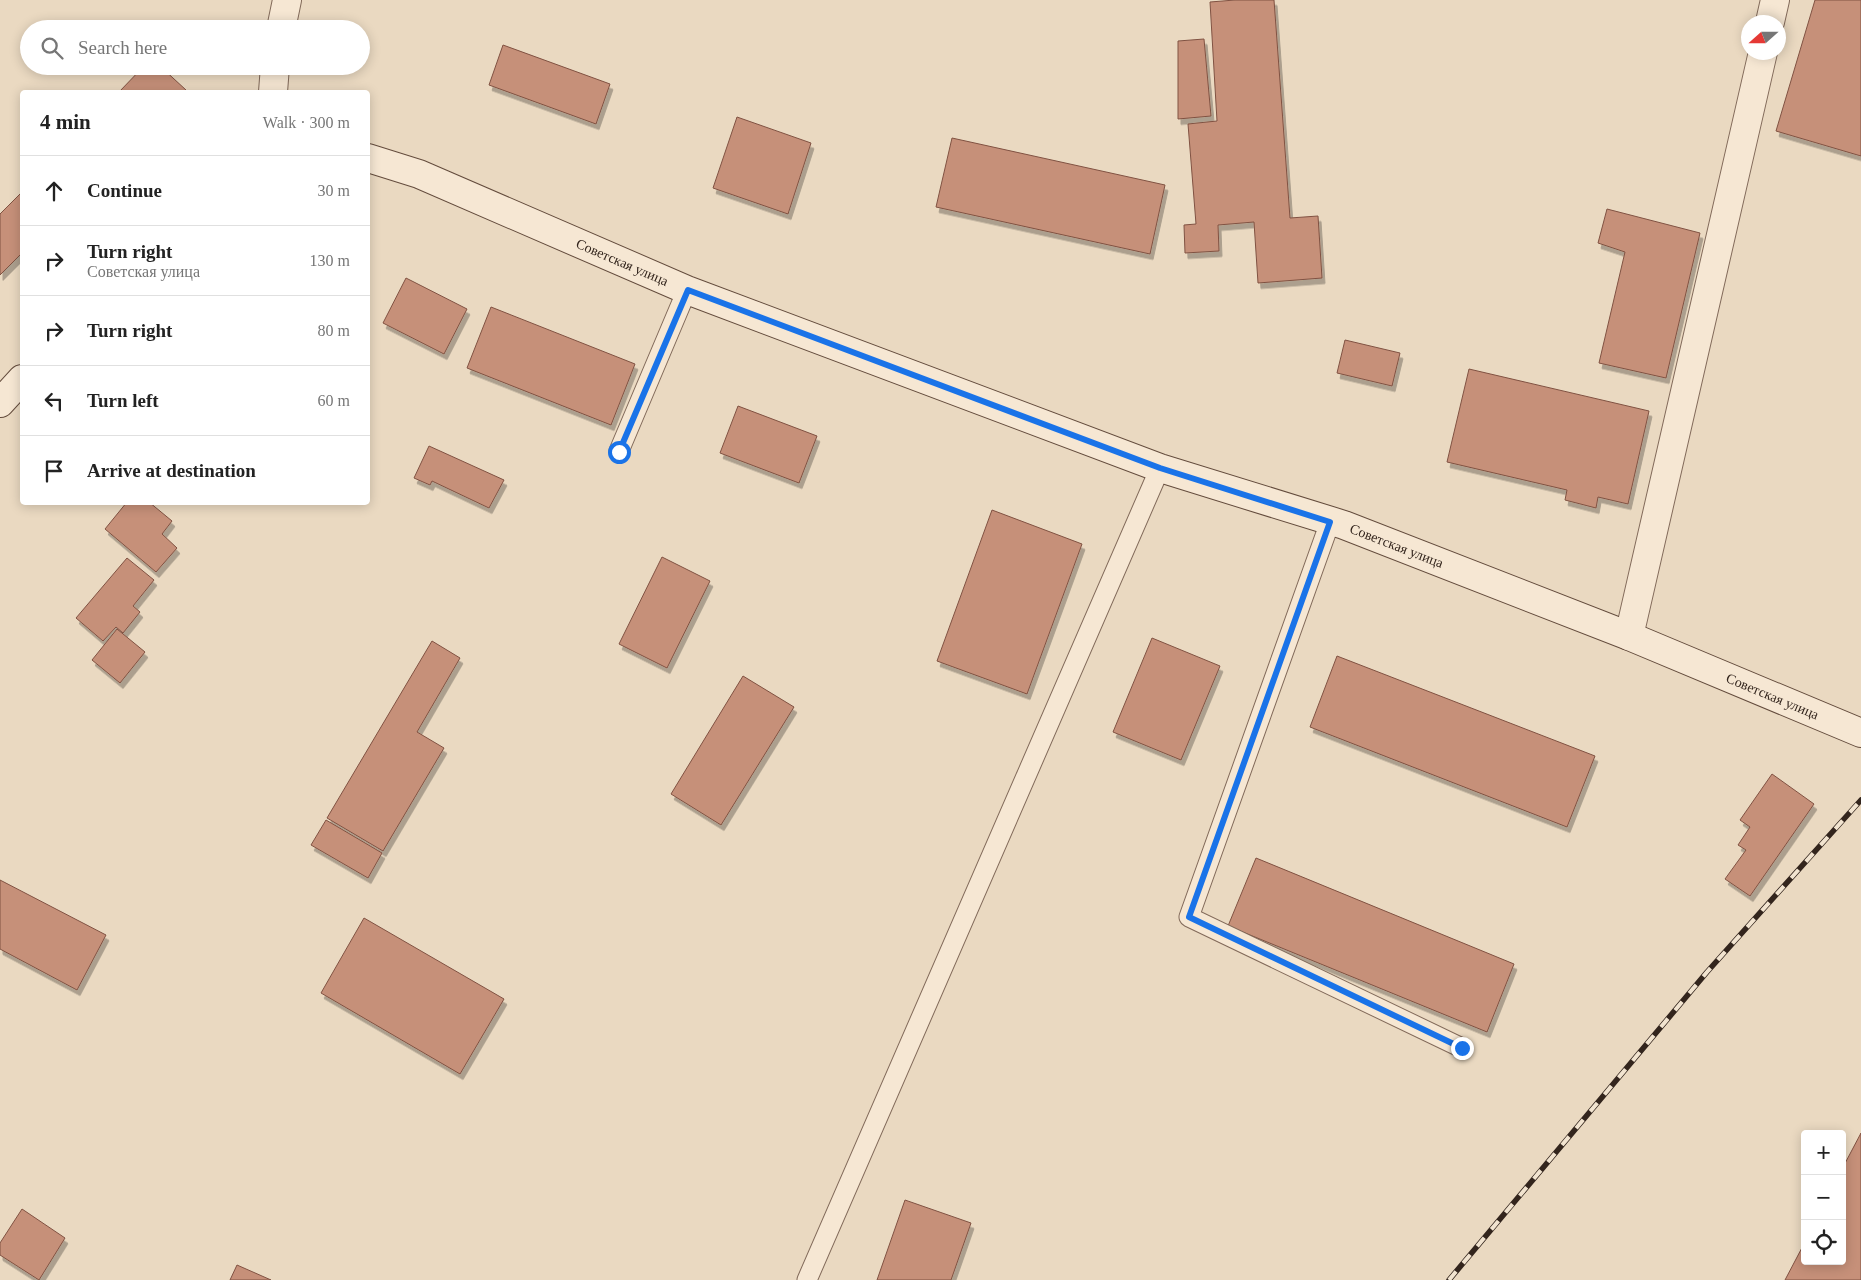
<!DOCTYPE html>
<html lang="en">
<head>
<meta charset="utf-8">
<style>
	:root { --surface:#fff; --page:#f2f2f2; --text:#222; --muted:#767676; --line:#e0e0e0 }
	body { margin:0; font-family:Georgia,serif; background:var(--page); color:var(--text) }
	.controls { position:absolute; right:15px; bottom:15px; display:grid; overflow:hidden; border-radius:5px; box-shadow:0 2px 12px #0003 }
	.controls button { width:45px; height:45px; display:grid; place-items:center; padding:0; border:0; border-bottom:1px solid var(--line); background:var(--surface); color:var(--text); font:25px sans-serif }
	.compass { position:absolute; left:1741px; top:15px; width:45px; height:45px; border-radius:50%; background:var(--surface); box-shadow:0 2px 12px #0003; rotate:249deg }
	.stop { position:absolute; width:15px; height:15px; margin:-11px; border:4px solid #1a73e8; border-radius:50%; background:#fff }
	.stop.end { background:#1a73e8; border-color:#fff; box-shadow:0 1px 5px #0008 }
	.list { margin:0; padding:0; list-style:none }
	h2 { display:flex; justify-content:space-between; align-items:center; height:65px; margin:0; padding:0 20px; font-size:21px }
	h2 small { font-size:16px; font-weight:400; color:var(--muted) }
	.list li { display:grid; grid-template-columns:32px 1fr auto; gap:15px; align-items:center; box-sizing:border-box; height:70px; padding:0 20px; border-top:1px solid var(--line) }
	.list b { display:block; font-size:19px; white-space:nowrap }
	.list p { margin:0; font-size:16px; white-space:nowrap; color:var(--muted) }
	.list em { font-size:16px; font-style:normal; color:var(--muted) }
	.icon { flex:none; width:28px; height:28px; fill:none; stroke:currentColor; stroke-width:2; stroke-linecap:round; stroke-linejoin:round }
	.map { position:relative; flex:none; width:1861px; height:1280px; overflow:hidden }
	.search { position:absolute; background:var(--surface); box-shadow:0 2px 12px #0003; left:20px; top:20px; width:350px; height:55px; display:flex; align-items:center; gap:12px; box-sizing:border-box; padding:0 18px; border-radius:28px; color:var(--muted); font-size:19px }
	.panel { position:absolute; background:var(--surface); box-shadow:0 2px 12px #0003; left:20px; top:90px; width:350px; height:415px; border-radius:5px }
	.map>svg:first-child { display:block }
	.building { fill:#c69079; stroke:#805242; filter:url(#shadow) }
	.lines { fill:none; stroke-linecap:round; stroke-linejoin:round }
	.lane-casing { stroke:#826a5a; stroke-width:21 }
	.street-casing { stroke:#826a5a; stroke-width:30 }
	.secondary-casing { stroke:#644c3d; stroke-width:30 }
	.lane { stroke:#f6e7d3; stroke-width:19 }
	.street { stroke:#f6e7d3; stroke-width:28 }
	.secondary { stroke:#f6e7d3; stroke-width:28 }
	.rail-casing { stroke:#33251d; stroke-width:5.5 }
	.rail { stroke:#f2e4d0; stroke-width:4; stroke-dasharray:11; stroke-linecap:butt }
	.route { stroke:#1a73e8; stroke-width:6 }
	.labels { text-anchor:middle; stroke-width:5; stroke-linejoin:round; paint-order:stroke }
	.street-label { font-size:14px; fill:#33251d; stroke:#f2e4d0 }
</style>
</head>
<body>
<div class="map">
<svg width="1861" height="1280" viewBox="0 0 1861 1280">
	<defs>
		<filter id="shadow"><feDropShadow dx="3" dy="5.5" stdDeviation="0" flood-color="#0004"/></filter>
	</defs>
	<rect width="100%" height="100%" fill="#ead9c1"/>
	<path class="building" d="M1235,0H1274L1290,218L1318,216L1322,278L1258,283L1254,222L1218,225L1219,251L1185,253L1184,225L1196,224L1188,124L1217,121L1210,2Z
		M1815,0H1861V156L1776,131Z
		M1204,39L1211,116L1178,119V41Z
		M503,45L610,84L596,124L489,85Z
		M144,66H160L186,90L183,92H119Z
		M737,117L811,143L788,214L713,188Z
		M952,138L1165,185L1150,254L936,207Z
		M22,192V253L0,275V214Z
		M1607,209L1700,233L1666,378L1599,363L1625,252L1598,243Z
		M406,278L467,309L444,354L383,323Z
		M491,307L635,364L611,425L467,368Z
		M1345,340L1400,353L1392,386L1337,373Z
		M1469,369L1649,411L1628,504L1598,497L1596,508L1565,500L1567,490L1447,462Z
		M738,406L817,436L799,483L720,453Z
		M429,446L504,480L489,508L432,481L430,485L414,478Z
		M127,502H149L172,521L162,534L177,548L156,572L105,529Z
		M992,510L1082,544L1027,694L937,661Z
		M662,557L710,581L667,668L619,644Z
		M127,558L154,580L133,606L140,612L123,633L116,627L103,641L76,618Z
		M117,629L145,652L120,683L92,660Z
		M1152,638L1220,666L1181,760L1113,732Z
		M432,641L460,658L417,732L444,748L383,851L327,818Z
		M1337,656L1595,756L1567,827L1310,727Z
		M743,676L794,707L721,825L671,794Z
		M1772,774L1814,804L1750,896L1725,879L1746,850L1738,845L1750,827L1740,820Z
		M326,820L382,853L368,878L311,845Z
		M1256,858L1514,964L1487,1032L1228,926Z
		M0,880L106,935L77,990L0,949Z
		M364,918L504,999L460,1074L321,993Z
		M1861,1133V1280H1785L1805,1242V1261H1842V1169Z
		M905,1200L971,1223L951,1280H877Z
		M22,1209L65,1238L39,1280L0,1255V1243Z
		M237,1265L271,1280H230Z"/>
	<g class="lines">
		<g class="lane-casing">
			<path id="lane" d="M619,451L687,290
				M1330,522L1189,917L1462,1048
				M807,1280L1160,468"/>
		</g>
		<g class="street-casing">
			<path id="street" d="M1770,22L1775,0
				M281,29L287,0
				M273,92L275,66
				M1629,636L1763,52"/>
		</g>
		<g class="secondary-casing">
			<g id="secondary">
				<path id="s1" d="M368,158L419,174L687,290L1160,468L1344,525L1629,636L1861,733"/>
				<path d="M0,403L22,379"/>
			</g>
		</g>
		<use href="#lane" class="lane"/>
		<use href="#street" class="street"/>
		<use href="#secondary" class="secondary"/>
		<g class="rail-casing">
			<path id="rail" d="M1449,1280L1707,972L1861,800"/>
		</g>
		<use href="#rail" class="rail"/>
	</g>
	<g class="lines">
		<path class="route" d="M619,452L688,290L1160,468L1330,522L1189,917L1462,1048"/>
	</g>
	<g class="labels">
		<g class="street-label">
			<text dy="5" stroke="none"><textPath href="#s1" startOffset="275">Советская улица</textPath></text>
			<text dy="5" stroke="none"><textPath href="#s1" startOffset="1100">Советская улица</textPath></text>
			<text dy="5" stroke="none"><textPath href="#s1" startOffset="1505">Советская улица</textPath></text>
		</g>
	</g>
</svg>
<div class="controls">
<button>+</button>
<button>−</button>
<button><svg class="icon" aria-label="locate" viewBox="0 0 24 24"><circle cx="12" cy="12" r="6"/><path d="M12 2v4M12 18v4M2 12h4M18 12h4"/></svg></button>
</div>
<svg class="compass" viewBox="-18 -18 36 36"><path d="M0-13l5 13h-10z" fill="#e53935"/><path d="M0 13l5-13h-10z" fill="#767676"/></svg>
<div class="stop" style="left:619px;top:452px"></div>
<div class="stop end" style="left:1462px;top:1048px"></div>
<div class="search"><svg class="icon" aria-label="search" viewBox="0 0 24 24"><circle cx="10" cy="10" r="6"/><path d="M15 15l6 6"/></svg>Search here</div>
<section class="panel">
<h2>4 min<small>Walk · 300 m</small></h2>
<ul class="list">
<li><svg class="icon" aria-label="ahead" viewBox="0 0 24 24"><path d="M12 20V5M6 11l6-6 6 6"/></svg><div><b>Continue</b></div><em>30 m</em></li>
<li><svg class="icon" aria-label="right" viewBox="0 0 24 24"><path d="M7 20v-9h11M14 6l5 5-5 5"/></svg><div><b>Turn right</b><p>Советская улица</p></div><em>130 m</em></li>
<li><svg class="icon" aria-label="right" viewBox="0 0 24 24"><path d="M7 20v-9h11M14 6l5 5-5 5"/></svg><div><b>Turn right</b></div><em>80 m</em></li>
<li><svg class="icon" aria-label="left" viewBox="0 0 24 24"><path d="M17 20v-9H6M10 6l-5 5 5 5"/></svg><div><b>Turn left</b></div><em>60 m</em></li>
<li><svg class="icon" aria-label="arrive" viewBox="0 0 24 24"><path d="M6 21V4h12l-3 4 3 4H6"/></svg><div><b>Arrive at destination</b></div></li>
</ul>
</section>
</div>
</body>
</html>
